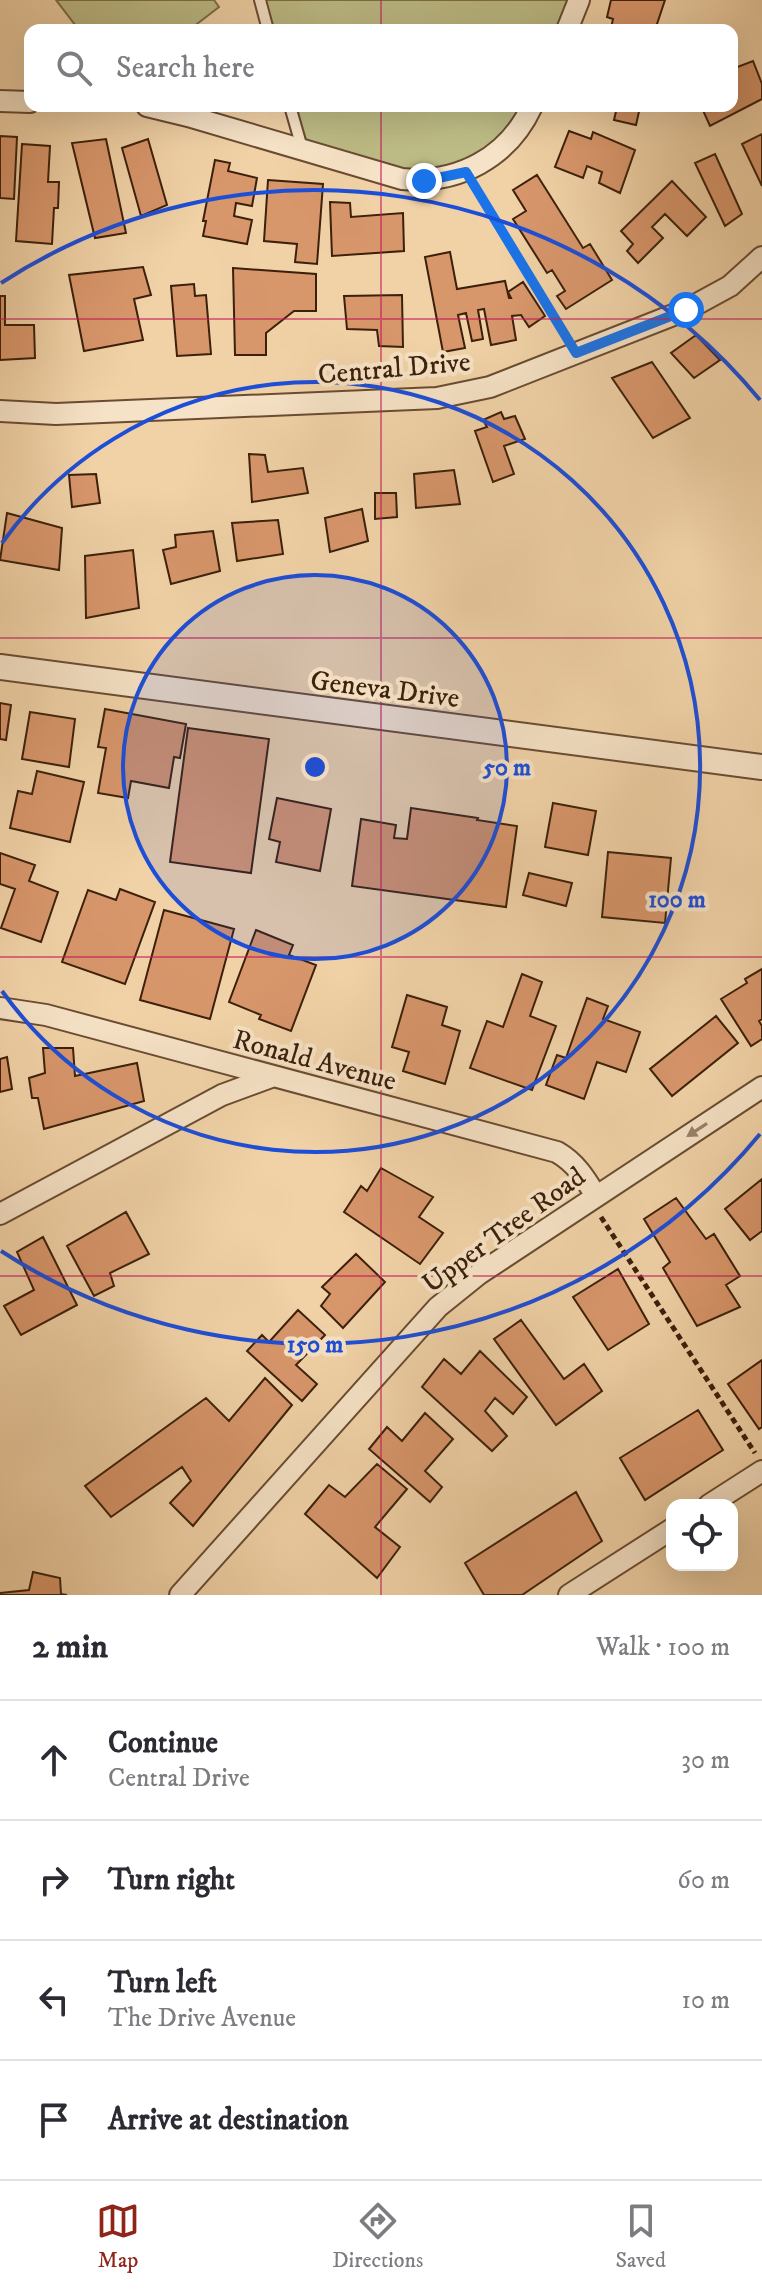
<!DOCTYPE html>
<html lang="en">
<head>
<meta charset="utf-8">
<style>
	:root { --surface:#fff; --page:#f7f7f7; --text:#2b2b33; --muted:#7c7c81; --line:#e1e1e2; --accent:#8f2418 }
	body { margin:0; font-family:"IM FELL DW Pica",serif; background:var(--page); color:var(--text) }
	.controls { position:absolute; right:24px; bottom:24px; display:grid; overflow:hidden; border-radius:16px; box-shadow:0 8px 32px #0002 }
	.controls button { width:72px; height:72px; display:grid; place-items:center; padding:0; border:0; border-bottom:2px solid var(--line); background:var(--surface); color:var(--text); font:40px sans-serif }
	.stop { position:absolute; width:24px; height:24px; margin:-18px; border:6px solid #1a73e8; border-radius:50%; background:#fff }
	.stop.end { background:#1a73e8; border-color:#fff; box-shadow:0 2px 8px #0008 }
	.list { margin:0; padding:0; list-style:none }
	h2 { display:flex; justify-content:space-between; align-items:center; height:104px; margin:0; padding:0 32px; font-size:34px }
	h2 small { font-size:26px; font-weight:400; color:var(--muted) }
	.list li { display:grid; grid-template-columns:52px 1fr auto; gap:24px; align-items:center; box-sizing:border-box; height:120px; padding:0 32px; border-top:2px solid var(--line) }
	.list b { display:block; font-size:30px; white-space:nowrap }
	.list p { margin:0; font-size:26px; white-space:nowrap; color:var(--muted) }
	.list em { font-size:26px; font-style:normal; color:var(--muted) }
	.icon { flex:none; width:44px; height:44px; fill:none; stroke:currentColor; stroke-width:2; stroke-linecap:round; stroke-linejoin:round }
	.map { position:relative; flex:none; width:762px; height:1595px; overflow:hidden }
	.search { position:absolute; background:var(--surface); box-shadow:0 8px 32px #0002; left:24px; right:24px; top:24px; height:88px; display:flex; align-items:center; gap:20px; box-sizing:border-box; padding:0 28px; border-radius:16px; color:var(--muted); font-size:30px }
	.sheet { height:584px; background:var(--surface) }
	nav { display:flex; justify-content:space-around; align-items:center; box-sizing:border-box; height:112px; border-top:2px solid var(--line); background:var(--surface); font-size:22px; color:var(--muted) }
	nav a { display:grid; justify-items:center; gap:4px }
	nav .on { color:var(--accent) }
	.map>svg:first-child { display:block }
	.green { fill:#bdbb85; stroke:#7c6e48; stroke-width:2 }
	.building { fill:#d8966b; stroke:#3c200b; stroke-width:2 }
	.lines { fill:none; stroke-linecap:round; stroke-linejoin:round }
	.service-casing { stroke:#694c32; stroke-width:14 }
	.minor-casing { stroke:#694c32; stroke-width:24 }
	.tertiary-casing { stroke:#694c32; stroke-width:28 }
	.path { stroke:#3c200b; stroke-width:5; stroke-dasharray:6 4; stroke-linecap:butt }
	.service { stroke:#f6e2c6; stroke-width:10 }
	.minor { stroke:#f6e2c6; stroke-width:20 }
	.tertiary { stroke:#f6e2c6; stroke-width:24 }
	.oneway { fill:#998168 }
	.route { stroke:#1a73e8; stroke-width:10 }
	.grid { fill:none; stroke:#c2185b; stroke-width:2; stroke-opacity:0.55 }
	.ring { fill:none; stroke:#1d4ed8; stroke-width:4 }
	.labels { text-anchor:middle; stroke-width:8; stroke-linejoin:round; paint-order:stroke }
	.street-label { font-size:28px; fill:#3c200b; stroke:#f6e2c6 }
	.centre { fill:#1d4ed8; stroke:#f6e2c6; stroke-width:4 }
	.ring-label { font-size:24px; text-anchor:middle; font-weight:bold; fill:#1d4ed8; stroke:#f6e2c6; stroke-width:8; stroke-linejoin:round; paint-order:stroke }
</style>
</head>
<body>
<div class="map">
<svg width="762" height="1595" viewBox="0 0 762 1595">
	<rect width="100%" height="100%" fill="#f1d2a7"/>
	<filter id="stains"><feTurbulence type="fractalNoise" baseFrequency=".0025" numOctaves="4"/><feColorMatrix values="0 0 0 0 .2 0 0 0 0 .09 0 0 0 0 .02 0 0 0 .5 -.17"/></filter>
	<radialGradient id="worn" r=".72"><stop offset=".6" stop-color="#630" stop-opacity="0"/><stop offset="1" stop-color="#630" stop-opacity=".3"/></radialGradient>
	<path class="green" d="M56,0H214L219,7L189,30H79Z
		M261,0H579L566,30H268Z
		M290,106H532L508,143L444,178L302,148Z"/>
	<path class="building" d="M611,0H665L655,30H619L611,28L613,19L607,17Z
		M732,60L735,68L753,61L762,84V99L710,126L701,106H732Z
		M615,106L640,107L636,125L614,120L617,107Z
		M569,131L591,139L593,132L635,150L620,193L599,183L602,172L587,166L583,178L555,167Z
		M762,134V186L742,144Z
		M0,136L17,137L14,199L0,198Z
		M106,139L126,233L95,238L72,143Z
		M148,139L167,205L141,216L122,148Z
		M22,144L50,146L48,182H59L58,208H54L52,244L16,241Z
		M715,154L742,214L725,226L695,163Z
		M215,160L230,163L228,171L257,178L252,206L236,203L234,216L252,220L247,244L203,236L206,221H203Z
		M537,175L583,248L590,244L612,280L566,309L557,296L565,291L552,270L547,273L513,219L526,211L513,190Z
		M268,180L323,184L317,264L295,262L297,244L264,241Z
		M672,181L706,217L687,236L665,214L652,227L663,238L638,263L627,251L633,244L621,231Z
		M330,202L350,203L351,217L403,213L404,251L332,256Z
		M450,252L457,289L505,281L509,298H511L508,292L523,282L545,316L529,327L521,315L512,316L516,340L491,345L484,309L478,310L483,339L472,341L466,313L458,315L465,348L443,352L425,257Z
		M143,267L151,295L134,299L143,340L84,351L69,275Z
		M233,268L316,274V311H294L266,333V355H235Z
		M194,284L195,296L206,295L211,354L177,356L171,286Z
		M402,295L403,347L379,346L377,330L347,329L344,296Z
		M0,296H5V325H34L35,358L0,360Z
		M696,335L720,360L694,378L671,353Z
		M652,362L690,418L653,438L612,378Z
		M501,412L504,419L515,416L525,439L504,446L514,474L493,482L475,431L487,427L483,420Z
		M249,454L265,455L268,472L303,468L308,493L252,502Z
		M454,470L460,504L416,508L414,474Z
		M96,474L100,503L72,507L69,475Z
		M375,493H396L397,517L375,519Z
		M362,509L368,541L330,552L325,518Z
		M7,513L62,528L59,570L0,560Z
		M278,520L283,554L237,561L232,523Z
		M213,531L220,571L171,584L163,550L176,547L175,535Z
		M133,550L139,608L86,618L85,556Z
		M0,703L11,705L6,740L0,739Z
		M105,709L186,724L180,758L174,757L169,788L131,781L128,798L98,793L106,748L98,747Z
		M30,712L75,719L69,767L22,759Z
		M188,728L269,739L251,873L170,862Z
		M37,771L84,782L70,842L10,828L18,791L32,794Z
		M277,798L331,809L320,871L276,862L280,842L269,839Z
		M553,803L596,811L588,855L545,847Z
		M411,808L478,818L477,820L517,826L506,907L352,886L361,819L396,825L394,838L407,839Z
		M608,852L671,858L665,923L602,917Z
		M0,853L35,865L29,881L58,892L41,942L1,928L15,889L0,884Z
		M529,873L572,883L566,906L523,895Z
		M120,889L155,902L125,984L62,962L88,890L116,900Z
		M164,910L234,929L210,1019L140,1000Z
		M256,930L293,945L289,955L316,965L291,1031L259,1019L261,1015L229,1002Z
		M762,969V1019L759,1021L762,1026V1039L751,1046L721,999L747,983L745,979Z
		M522,974L542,982L530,1016L556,1026L532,1090L470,1068L487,1021L503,1027Z
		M407,995L447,1007L442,1025L460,1031L445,1084L403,1071L409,1052L392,1047Z
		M587,998L608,1006L603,1019L640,1032L626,1072L597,1062L584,1099L546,1085L557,1055L566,1058Z
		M716,1016L738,1043L672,1096L650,1069Z
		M43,1048H73L75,1076L137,1063L144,1101L44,1129L38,1098H32L29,1078L45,1073Z
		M7,1057L12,1089L0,1092V1059Z
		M381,1168L433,1197L419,1217L443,1233L420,1264L344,1212L361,1186L367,1191Z
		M762,1179V1231L750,1240L725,1209Z
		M676,1198L706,1239L714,1234L740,1276L726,1285L740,1307L697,1326L663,1268L670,1262L644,1219Z
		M126,1212L149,1254L110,1273L114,1286L94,1296L67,1246Z
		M43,1237L77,1305L21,1335L4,1306L34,1290L17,1252Z
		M356,1254L385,1282L343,1328L321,1306L330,1294L322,1287Z
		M618,1269L649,1324L608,1350L573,1297Z
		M298,1310L325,1335L296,1365L317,1384L302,1401L247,1351L262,1335L269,1342Z
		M521,1320L564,1379L584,1364L602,1391L556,1425L494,1339Z
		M480,1351L527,1397L513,1414L495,1398L485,1411L507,1436L492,1451L422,1387L444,1359L461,1374Z
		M762,1360V1427L759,1429L728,1384Z
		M265,1378L292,1405L193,1526L170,1503L191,1481L182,1467L111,1517L85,1486L206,1398L229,1421Z
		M698,1410L723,1450L645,1500L620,1458Z
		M425,1413L453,1439L425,1471L442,1487L430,1502L369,1449L387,1427L402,1441Z
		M377,1464L407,1489L375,1527L400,1547L377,1578L305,1514L329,1485L345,1497Z
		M576,1492L602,1541L522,1595H484L465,1563Z
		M33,1572L60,1578L61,1594L67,1595H0V1593L29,1590Z"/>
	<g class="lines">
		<g class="service-casing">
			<path id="service" d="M260,0L268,30
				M290,106L302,148"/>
		</g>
		<g class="minor-casing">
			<path id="minor" d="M567,30L579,0
				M0,101L30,102
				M147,106L188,116L402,179C458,184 508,158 532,106
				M0,411L56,414L437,398L490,387L686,310L730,286L762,257
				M0,1008L46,1015L557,1152C576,1163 585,1178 596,1196
				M0,1214L222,1095L271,1077
				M709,1505L762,1471
				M180,1595L438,1307L479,1274L762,1087
				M569,1595L672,1529"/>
		</g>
		<g class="tertiary-casing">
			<path id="tertiary" d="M0,667L762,767"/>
		</g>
		<path class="path" d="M475,186L565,335
			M601,1217L755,1453"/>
		<use href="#service" class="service"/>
		<use href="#minor" class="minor"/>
		<use href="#tertiary" class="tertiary"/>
	</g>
	<defs><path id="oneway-solid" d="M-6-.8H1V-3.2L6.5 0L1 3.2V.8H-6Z" transform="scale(2)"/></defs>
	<use class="oneway" href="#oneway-solid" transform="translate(697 1130) rotate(147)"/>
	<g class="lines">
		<path class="route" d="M424,181L466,172L576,353L686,310"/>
	</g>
	<path class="grid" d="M381,0V30M381,106V1595M0,319H762M0,638H762M0,957H762M0,1276H762"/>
	<circle cx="315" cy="767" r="192" fill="#1d4ed8" fill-opacity=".12"/>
	<g class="ring">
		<circle cx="315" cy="767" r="192"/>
		<path d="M2 543A385 385 0 1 1 2 991"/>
		<path d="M760 1134A577 577 0 0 1 1 1251M1 283A577 577 0 0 1 760 400"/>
	</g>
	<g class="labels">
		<g class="street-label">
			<text transform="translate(394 367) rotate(-5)" y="10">Central Drive</text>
			<text transform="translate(385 688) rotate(7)" y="10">Geneva Drive</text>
			<text transform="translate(315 1059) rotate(15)" y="10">Ronald Avenue</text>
			<text transform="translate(503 1229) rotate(-36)" y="10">Upper Tree Road</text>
		</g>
	</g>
	<circle cx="315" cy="767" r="12" class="centre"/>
	<g class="ring-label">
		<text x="507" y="775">50 m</text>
		<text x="677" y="907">100 m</text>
		<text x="315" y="1352">150 m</text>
	</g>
	<rect width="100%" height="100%" filter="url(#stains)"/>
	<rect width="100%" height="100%" fill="url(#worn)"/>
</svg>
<div class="controls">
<button><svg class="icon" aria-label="locate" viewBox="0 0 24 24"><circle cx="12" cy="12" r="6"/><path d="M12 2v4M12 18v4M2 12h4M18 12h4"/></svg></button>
</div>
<div class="stop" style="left:686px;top:310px"></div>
<div class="stop end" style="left:424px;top:181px"></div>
<div class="search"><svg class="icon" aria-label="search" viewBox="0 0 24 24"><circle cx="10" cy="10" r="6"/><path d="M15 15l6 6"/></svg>Search here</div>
</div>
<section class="sheet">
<h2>2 min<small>Walk · 100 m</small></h2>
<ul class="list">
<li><svg class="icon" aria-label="ahead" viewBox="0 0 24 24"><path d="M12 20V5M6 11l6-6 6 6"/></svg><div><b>Continue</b><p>Central Drive</p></div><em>30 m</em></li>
<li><svg class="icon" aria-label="right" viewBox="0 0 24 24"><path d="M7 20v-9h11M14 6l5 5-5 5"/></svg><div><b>Turn right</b></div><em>60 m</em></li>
<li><svg class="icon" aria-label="left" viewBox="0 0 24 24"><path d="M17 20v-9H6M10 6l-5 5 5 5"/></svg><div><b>Turn left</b><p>The Drive Avenue</p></div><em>10 m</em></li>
<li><svg class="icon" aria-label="arrive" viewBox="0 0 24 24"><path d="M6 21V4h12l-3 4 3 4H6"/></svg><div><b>Arrive at destination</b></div></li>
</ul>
</section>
<nav>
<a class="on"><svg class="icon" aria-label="map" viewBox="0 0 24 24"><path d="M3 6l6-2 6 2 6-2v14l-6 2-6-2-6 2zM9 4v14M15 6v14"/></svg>Map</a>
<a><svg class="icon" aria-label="directions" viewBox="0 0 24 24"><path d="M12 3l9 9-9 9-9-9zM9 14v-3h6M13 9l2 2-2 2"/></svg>Directions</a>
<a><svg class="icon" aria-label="saved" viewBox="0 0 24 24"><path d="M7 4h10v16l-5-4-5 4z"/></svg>Saved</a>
</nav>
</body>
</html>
